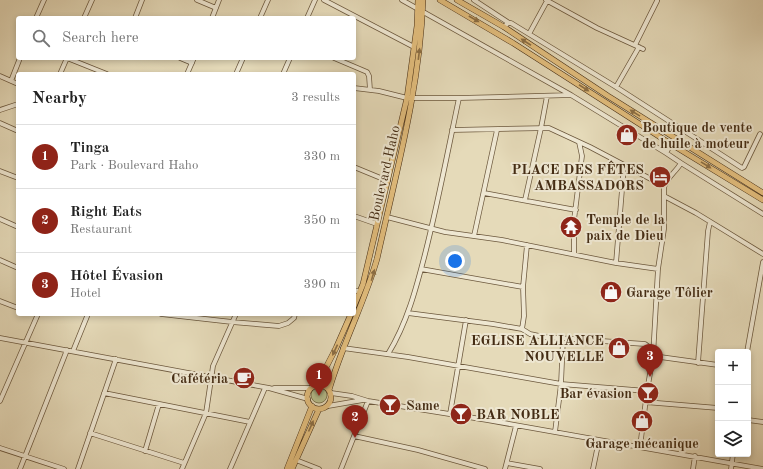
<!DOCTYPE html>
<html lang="en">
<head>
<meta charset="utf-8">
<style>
	:root { --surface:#fff; --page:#f6f6f6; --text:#222; --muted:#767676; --line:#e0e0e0; --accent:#8f2418 }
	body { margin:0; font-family:"Old Standard TT",serif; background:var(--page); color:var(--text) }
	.controls { position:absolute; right:12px; bottom:12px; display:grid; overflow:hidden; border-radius:4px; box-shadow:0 2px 6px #0003 }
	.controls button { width:36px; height:36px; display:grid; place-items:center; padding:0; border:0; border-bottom:1px solid var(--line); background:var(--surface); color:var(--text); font:20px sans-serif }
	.you { position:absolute; left:455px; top:261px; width:14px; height:14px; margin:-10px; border:3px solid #fff; border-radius:50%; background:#1a73e8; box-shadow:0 0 0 6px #1a73e833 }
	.badge { display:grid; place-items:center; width:26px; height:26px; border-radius:50%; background:var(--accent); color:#fff; font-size:13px; font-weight:700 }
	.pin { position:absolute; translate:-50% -33px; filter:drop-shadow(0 1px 2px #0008) }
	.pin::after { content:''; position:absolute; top:21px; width:14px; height:12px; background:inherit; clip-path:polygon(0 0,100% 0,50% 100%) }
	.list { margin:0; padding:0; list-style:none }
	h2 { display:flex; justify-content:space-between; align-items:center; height:52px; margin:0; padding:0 16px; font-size:17px }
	h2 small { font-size:13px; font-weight:400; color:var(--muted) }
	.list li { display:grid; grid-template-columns:26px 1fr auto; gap:12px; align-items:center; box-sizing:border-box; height:64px; padding:0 16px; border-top:1px solid var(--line) }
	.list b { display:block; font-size:15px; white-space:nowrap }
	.list p { margin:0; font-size:13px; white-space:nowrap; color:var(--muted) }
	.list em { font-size:13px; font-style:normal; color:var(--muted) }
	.icon { flex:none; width:22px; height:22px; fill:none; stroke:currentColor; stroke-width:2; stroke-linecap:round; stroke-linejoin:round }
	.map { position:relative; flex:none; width:763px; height:469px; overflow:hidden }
	.search { position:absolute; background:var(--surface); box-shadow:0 2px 6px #0003; left:16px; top:16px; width:340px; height:44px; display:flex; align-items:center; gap:10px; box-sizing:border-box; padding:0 14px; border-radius:4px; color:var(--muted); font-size:15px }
	.panel { position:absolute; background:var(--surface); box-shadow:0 2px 6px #0003; left:16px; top:72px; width:340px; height:244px; border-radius:4px }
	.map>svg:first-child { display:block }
	.green { fill:#b8be8c; stroke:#7e7550 }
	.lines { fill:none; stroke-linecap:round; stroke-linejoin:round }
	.minor-casing { stroke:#6c583d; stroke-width:5.5 }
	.major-casing { stroke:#442c14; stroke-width:6 }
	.minor { stroke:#eee7d2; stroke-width:4 }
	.major { stroke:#e2bd7c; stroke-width:5 }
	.oneway { fill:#8b6d43 }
	.labels { text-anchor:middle; stroke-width:4; stroke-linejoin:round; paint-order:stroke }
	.poi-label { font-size:14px; font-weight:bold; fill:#442c14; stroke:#eee7d2; text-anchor:start }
	.street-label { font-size:14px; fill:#442c14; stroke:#eee7d2 }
</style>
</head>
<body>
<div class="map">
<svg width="763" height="469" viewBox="0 0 763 469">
	<rect width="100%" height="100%" fill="#e5dab9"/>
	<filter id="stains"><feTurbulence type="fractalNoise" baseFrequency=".005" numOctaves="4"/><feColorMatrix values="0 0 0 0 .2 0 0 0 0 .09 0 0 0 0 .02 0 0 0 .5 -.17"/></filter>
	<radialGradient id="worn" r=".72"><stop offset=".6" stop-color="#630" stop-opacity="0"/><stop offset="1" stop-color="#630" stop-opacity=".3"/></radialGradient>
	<path class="green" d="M311 395a8 8 0 1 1 16 0a8 8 0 1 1-16 0Z"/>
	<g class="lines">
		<g class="minor-casing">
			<path id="minor" d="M197,0L216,8
				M324,0L414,47
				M402,0L571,95
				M474,0L509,23
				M546,0L597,28L643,49
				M36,18L44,0
				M84,18L92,0
				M135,18L142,0
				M212,18L219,0
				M260,18L268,0
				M307,18L315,0
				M504,27L508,23H511L529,34L547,1
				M529,34L616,87L639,47
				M635,45L657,1
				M67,58L107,74
				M180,58L192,63
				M334,58L367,72L369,76L370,90
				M60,74L67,58
				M187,74L194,58
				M236,74L243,58
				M283,74L290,58
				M0,76L18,84
				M11,81L20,58
				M616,87L742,168L744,167L760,134
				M354,88L379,91L407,98H459L571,95L666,153
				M0,110L18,104
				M0,123L18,131
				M452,130L549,128L590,147L664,186
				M681,163L763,214
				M354,167L388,181
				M0,171L18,178
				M484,193L576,210
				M664,196L696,213L763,254
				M525,200L541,128L547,96
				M354,216L377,224
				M387,217L445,232L502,240L616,263L658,269
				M0,219L18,227
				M474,236L497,130
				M574,254V220L582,156L579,142
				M0,260L18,268
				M616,263L624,165
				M421,269L523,287
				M354,290L360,292
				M0,301L18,308
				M408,313L493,324L522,329L530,334L544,337L645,344L653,350
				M161,314L232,322L279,326L288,323L294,318L295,314
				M522,329L524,316L523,287L527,245
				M0,338L269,388L308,399
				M563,339L561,384L647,391
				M343,348L408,357L561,384L555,432
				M73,351L88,314
				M747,352L763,262
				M388,354C407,323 416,289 425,254C438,203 448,150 459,98
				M653,356L718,365
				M698,363L708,231L710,222
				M274,388H311
				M104,393L250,422
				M331,393L352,396L368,401L487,420L763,469
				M0,401L38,314
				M645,402L718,408
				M328,406L363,400
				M450,414L466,320
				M748,420L763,422
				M90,433L184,463
				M354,436L418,450L485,469
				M640,447L647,391L653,356L658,269L664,229V188C666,178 676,172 681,163L666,153L671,144
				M0,448L64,469
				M145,451L159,404
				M296,460L319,469
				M507,463L540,469
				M20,469L67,350
				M78,469L116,359
				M182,469L206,413L213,366L236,314
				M230,469L265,388
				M341,469L368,401
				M505,469L516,426
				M593,469L599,440
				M693,469L695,456
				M731,469L733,454"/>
		</g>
		<g class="major-casing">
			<path id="major" d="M440,0L513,43L671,144L763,200
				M457,0L504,27L608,96L763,193
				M354,306L363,284L407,98L417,26L418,0
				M317,385L336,348L351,314
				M307 397a12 12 0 1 1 24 0a12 12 0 1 1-24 0Z
				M329,390C342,345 364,304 377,259C396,173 420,88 423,0
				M287,469L312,406
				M292,469L319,409"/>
		</g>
		<use href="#minor" class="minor"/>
		<use href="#major" class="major"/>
	</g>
	<defs><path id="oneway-solid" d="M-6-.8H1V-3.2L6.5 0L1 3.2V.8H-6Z"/></defs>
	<g class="oneway">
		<use href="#oneway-solid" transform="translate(474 19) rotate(30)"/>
		<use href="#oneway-solid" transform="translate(526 42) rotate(-147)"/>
		<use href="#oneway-solid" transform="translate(419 54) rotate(-83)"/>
		<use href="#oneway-solid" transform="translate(584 88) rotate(33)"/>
		<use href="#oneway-solid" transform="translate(635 113) rotate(-148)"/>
		<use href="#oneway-solid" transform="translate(706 165) rotate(32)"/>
		<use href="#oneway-solid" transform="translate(373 275) rotate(-74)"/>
		<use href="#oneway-solid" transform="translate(335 350) rotate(115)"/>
		<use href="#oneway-solid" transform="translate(311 426) rotate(-66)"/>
	</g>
	<defs>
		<g id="shop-disc" transform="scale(1.15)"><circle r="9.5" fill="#8f2418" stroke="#eee7d2"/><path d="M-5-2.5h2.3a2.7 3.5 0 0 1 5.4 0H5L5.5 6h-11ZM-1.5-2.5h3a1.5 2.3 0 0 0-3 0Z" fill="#fff"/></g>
		<g id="hotel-disc" transform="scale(1.15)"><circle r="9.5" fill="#8f2418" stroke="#eee7d2"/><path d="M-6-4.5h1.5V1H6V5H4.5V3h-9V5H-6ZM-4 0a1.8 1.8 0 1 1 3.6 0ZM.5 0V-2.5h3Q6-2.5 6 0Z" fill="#fff"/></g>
		<g id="temple-disc" transform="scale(1.15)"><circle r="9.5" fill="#8f2418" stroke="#eee7d2"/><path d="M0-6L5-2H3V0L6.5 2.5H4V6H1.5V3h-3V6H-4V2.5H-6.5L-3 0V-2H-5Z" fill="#fff"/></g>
		<g id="cafe-disc" transform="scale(1.15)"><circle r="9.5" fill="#8f2418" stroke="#eee7d2"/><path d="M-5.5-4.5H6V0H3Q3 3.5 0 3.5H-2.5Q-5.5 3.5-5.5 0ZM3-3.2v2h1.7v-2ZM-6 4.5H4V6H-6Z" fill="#fff"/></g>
		<g id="bar-disc" transform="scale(1.15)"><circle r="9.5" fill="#8f2418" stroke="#eee7d2"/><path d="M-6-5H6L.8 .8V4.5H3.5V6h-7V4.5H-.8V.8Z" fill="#fff"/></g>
	</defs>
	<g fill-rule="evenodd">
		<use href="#shop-disc" x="627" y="135"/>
		<use href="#hotel-disc" x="660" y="177"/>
		<use href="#temple-disc" x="571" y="227"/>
		<use href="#shop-disc" x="611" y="292"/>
		<use href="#shop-disc" x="619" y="348"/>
		<use href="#cafe-disc" x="244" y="378"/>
		<use href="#bar-disc" x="648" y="393"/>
		<use href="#bar-disc" x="390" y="405"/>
		<use href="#bar-disc" x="461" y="414"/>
		<use href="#shop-disc" x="642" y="421"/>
	</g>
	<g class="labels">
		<g class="poi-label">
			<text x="642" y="132">Boutique de vente<tspan x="642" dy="16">de huile à moteur</tspan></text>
			<text x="644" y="174" text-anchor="end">PLACE DES FÊTES<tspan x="644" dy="16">AMBASSADORS</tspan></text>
			<text x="586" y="224">Temple de la<tspan x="586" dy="16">paix de Dieu</tspan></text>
			<text x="626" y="297">Garage Tôlier</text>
			<text x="604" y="345" text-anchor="end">EGLISE ALLIANCE<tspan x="604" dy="16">NOUVELLE</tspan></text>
			<text x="228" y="383" text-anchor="end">Cafétéria</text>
			<text x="632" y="398" text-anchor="end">Bar évasion</text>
			<text x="406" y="410">Same</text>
			<text x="476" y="419">BAR NOBLE</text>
			<text x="642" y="448" text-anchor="middle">Garage mécanique</text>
		</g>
		<g class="street-label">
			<text transform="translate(384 173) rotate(-77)" y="5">Boulevard Haho</text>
		</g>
	</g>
	<rect width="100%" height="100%" filter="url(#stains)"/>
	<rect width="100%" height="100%" fill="url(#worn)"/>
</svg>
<div class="controls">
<button>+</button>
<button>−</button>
<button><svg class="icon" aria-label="layers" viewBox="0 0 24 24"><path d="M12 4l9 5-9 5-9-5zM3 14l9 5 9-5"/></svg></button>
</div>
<div class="you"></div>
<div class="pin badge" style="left:319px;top:396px">1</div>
<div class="pin badge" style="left:355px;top:438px">2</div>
<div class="pin badge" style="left:650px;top:377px">3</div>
<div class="search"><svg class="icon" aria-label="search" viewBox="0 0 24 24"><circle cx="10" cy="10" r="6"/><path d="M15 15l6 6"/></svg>Search here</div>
<section class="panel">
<h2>Nearby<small>3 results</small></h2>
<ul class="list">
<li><span class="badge">1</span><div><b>Tinga</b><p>Park · Boulevard Haho</p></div><em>330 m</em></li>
<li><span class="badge">2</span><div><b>Right Eats</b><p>Restaurant</p></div><em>350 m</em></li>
<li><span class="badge">3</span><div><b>Hôtel Évasion</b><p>Hotel</p></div><em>390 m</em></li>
</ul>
</section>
</div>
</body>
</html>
